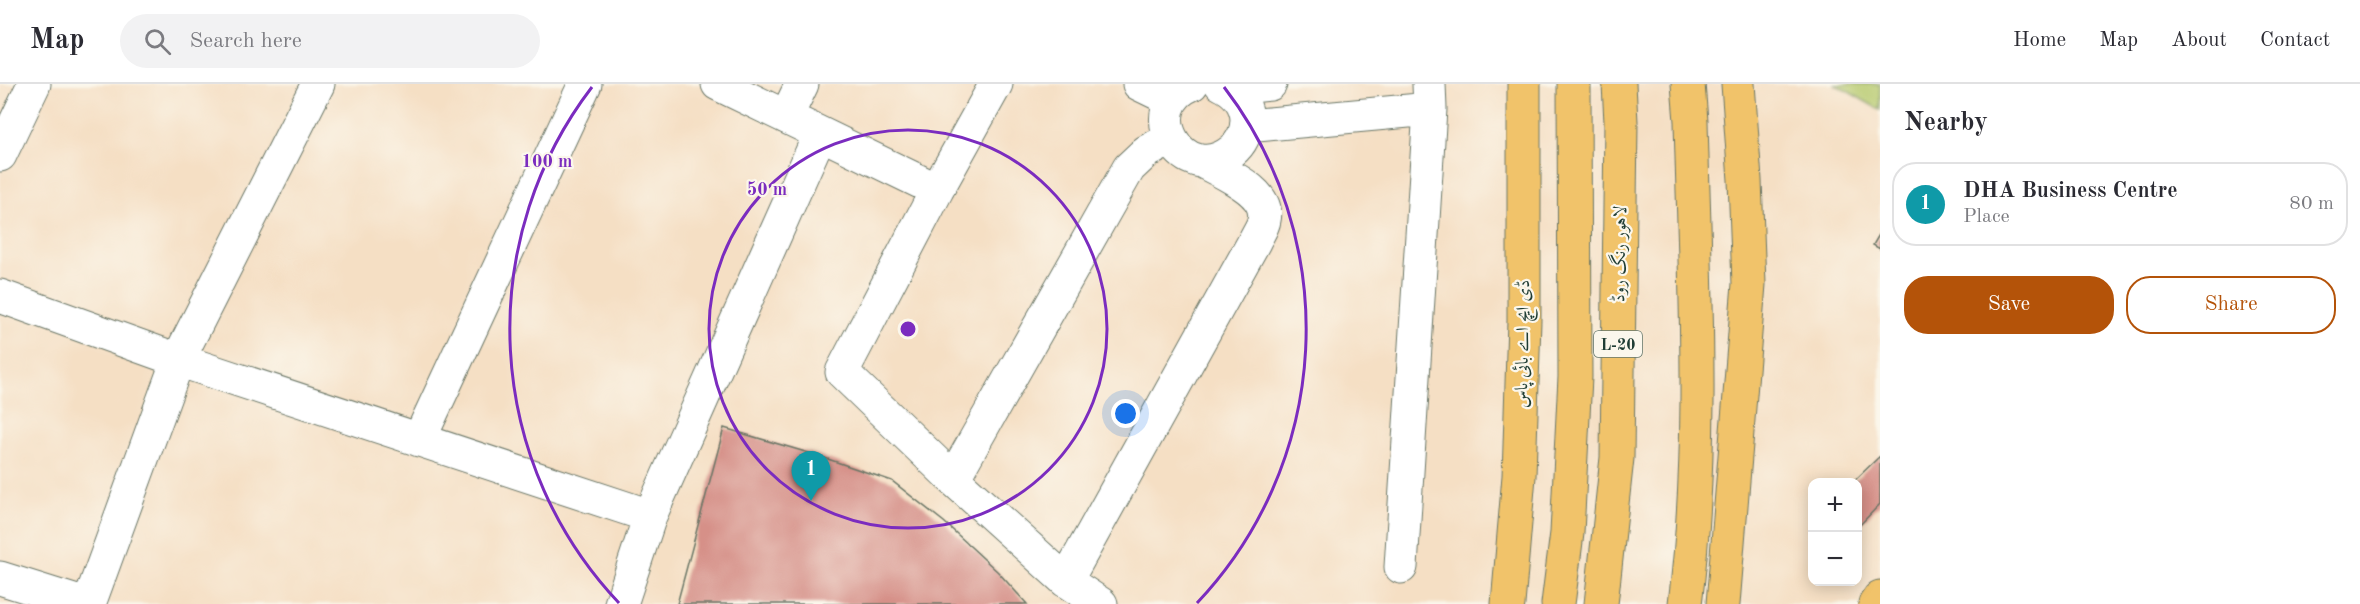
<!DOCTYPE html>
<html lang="en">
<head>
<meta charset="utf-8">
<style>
	:root { --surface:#fff; --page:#f2f2f3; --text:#2b2b33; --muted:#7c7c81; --line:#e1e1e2; --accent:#b45309 }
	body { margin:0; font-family:"Old Standard TT",Amiri,serif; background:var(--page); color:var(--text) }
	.controls { position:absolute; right:18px; bottom:18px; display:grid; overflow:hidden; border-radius:12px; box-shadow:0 3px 15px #0003 }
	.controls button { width:54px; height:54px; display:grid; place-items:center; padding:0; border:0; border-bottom:2px solid var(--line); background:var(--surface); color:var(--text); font:30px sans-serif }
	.you { position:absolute; left:1126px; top:330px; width:21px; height:21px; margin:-15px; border:4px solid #fff; border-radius:50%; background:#1a73e8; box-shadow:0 0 0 9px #1a73e833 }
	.badge { display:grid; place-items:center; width:39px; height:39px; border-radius:50%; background:var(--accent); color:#fff; font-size:20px; font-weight:700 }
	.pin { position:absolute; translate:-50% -50px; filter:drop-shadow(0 2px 3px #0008) }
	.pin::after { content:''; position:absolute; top:32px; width:21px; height:18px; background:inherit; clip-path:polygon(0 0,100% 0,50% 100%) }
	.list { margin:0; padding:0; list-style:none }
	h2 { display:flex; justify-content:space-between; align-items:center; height:78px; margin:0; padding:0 24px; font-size:26px }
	h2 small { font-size:20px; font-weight:400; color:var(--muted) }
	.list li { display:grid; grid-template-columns:39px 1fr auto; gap:18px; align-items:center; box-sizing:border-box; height:84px; margin:0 12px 12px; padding:0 12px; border:2px solid var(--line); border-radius:24px }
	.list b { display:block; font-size:22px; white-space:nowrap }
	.list p { margin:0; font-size:20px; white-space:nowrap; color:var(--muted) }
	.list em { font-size:20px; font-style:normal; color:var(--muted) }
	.actions { display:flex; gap:12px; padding:18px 24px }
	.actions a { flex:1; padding:14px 0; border:2px solid var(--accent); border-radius:24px; text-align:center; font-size:21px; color:var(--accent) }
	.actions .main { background:var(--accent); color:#fff }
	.icon { flex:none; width:33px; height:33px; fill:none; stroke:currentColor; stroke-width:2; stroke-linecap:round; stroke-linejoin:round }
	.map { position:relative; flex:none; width:1880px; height:520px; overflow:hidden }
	header { display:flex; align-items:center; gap:36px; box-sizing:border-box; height:84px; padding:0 30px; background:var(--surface); border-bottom:2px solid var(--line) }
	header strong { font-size:28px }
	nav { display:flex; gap:33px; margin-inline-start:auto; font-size:21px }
	.search { width:420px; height:54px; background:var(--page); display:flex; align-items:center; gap:15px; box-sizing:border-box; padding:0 21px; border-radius:33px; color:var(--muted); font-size:22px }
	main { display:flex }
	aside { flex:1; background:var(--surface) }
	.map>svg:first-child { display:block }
	.green { fill:#b6c96d; stroke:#6a8350; stroke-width:1.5 }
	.building { fill:#d69088 }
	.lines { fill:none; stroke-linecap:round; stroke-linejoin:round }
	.minor-casing { stroke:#6a7666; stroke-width:35 }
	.major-casing { stroke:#6a7666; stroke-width:35 }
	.highway-casing { stroke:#6a7666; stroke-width:35 }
	.minor { stroke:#fff; stroke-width:33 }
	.major { stroke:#f1c36a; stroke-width:33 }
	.highway { stroke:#f1c36a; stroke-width:33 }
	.ring { fill:none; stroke:#7b2cbf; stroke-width:3 }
	.labels { text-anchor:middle; stroke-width:4.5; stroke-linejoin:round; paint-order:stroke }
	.shield { fill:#fbf7ec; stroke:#61756b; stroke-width:1.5 }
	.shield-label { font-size:16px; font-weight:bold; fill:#1f3d34 }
	.street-label { font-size:18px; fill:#1f3d34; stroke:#fbf7ec }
	.centre { fill:#7b2cbf; stroke:#fbf7ec; stroke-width:3 }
	.ring-label { font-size:18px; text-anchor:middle; font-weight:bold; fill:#7b2cbf; stroke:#fbf7ec; stroke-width:4.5; stroke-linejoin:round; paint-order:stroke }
</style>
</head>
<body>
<header>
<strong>Map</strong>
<div class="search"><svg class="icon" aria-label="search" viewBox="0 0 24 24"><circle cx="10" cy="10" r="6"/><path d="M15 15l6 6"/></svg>Search here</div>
<nav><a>Home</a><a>Map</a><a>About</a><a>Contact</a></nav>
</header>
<main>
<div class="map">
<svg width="1880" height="520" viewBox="0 0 1880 520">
	<rect width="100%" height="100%" fill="#fbf7ec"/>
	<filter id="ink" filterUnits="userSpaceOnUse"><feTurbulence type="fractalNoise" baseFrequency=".0167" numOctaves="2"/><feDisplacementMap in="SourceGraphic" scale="12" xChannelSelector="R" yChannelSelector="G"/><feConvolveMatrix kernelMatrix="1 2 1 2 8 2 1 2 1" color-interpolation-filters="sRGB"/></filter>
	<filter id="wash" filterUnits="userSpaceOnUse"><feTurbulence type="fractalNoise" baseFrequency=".008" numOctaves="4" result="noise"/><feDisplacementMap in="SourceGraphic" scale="24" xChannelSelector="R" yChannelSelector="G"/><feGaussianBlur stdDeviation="1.35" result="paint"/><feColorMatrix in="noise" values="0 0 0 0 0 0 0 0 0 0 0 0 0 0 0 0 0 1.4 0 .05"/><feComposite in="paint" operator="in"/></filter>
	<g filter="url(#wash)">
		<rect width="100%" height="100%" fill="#f5dfc4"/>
		<path class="green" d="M1835,0H1880V26Z"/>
		<g id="blocks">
			<path class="building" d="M1880,149V165L1873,161Z
				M724,344L819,372L892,397L944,438L998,488L1027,520H677Z
				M1880,372V420L1858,443V398H1853Z"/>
		</g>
	</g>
	<g filter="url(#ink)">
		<use href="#blocks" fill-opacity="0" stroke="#6a7666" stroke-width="1.5"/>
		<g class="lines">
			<g class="minor-casing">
				<path id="minor" d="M718,0L937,106L842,288L953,395L1066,497L1101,520
					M1139,0L1172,16
					M1192,0C1136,23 1183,106 1232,67C1241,60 1247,48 1247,35C1246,18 1236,7 1221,0
					M1231,4L1270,0
					M786,33L802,0
					M1247,42L1430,25
					M0,71L34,0
					M937,106L996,0
					M0,212L178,276L650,432
					M419,356L585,0
					M953,395L1129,84L1146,68L1170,55
					M1401,483L1430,25L1429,0
					M0,494L83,520
					M1066,497L1254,158C1257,151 1263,143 1264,136C1271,107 1222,89 1202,77
					M89,520L178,276L318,0
					M621,520L650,432L820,50"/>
			</g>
			<g class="major-casing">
				<path id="major" d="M1508,520L1519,392L1524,237V0
					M1875,520L1880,513"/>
			</g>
			<g class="highway-casing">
				<path id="highway" d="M1558,520L1567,449L1575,293L1574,0
					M1601,520L1617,374L1621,38L1619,0
					M1685,520C1705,359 1695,198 1691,37L1688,0
					M1723,520L1749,200L1745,96L1738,0"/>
			</g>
			<use href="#minor" class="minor"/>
			<use href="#major" class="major"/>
			<use href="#highway" class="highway"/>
		</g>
	</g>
	<g class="ring">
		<circle cx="908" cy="245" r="199"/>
		<path d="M619 519A398 398 0 0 1 592 3M1224 3A398 398 0 0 1 1197 519"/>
	</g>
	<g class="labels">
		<rect class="shield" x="1594" y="247" width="48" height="26" rx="4.5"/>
		<g class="shield-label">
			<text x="1618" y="266">L-20</text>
		</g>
		<g class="street-label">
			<text transform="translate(1619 170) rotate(-89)" y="6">لاہور رنگ روڈ</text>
			<text transform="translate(1522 260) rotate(-89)" y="6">ڈی ایچ اے بائی پاس</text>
		</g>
	</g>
	<circle cx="908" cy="245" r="9" class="centre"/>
	<g class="ring-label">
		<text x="547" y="83">100 m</text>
		<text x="767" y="111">50 m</text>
	</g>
</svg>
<div class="controls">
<button>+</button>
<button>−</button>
</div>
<div class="you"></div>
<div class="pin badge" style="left:811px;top:417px;background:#0f9aa8">1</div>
</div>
<aside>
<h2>Nearby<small></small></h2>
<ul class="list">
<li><span class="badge" style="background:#0f9aa8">1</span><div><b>DHA Business Centre</b><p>Place</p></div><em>80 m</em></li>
</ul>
<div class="actions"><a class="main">Save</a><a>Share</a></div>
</aside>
</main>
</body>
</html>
